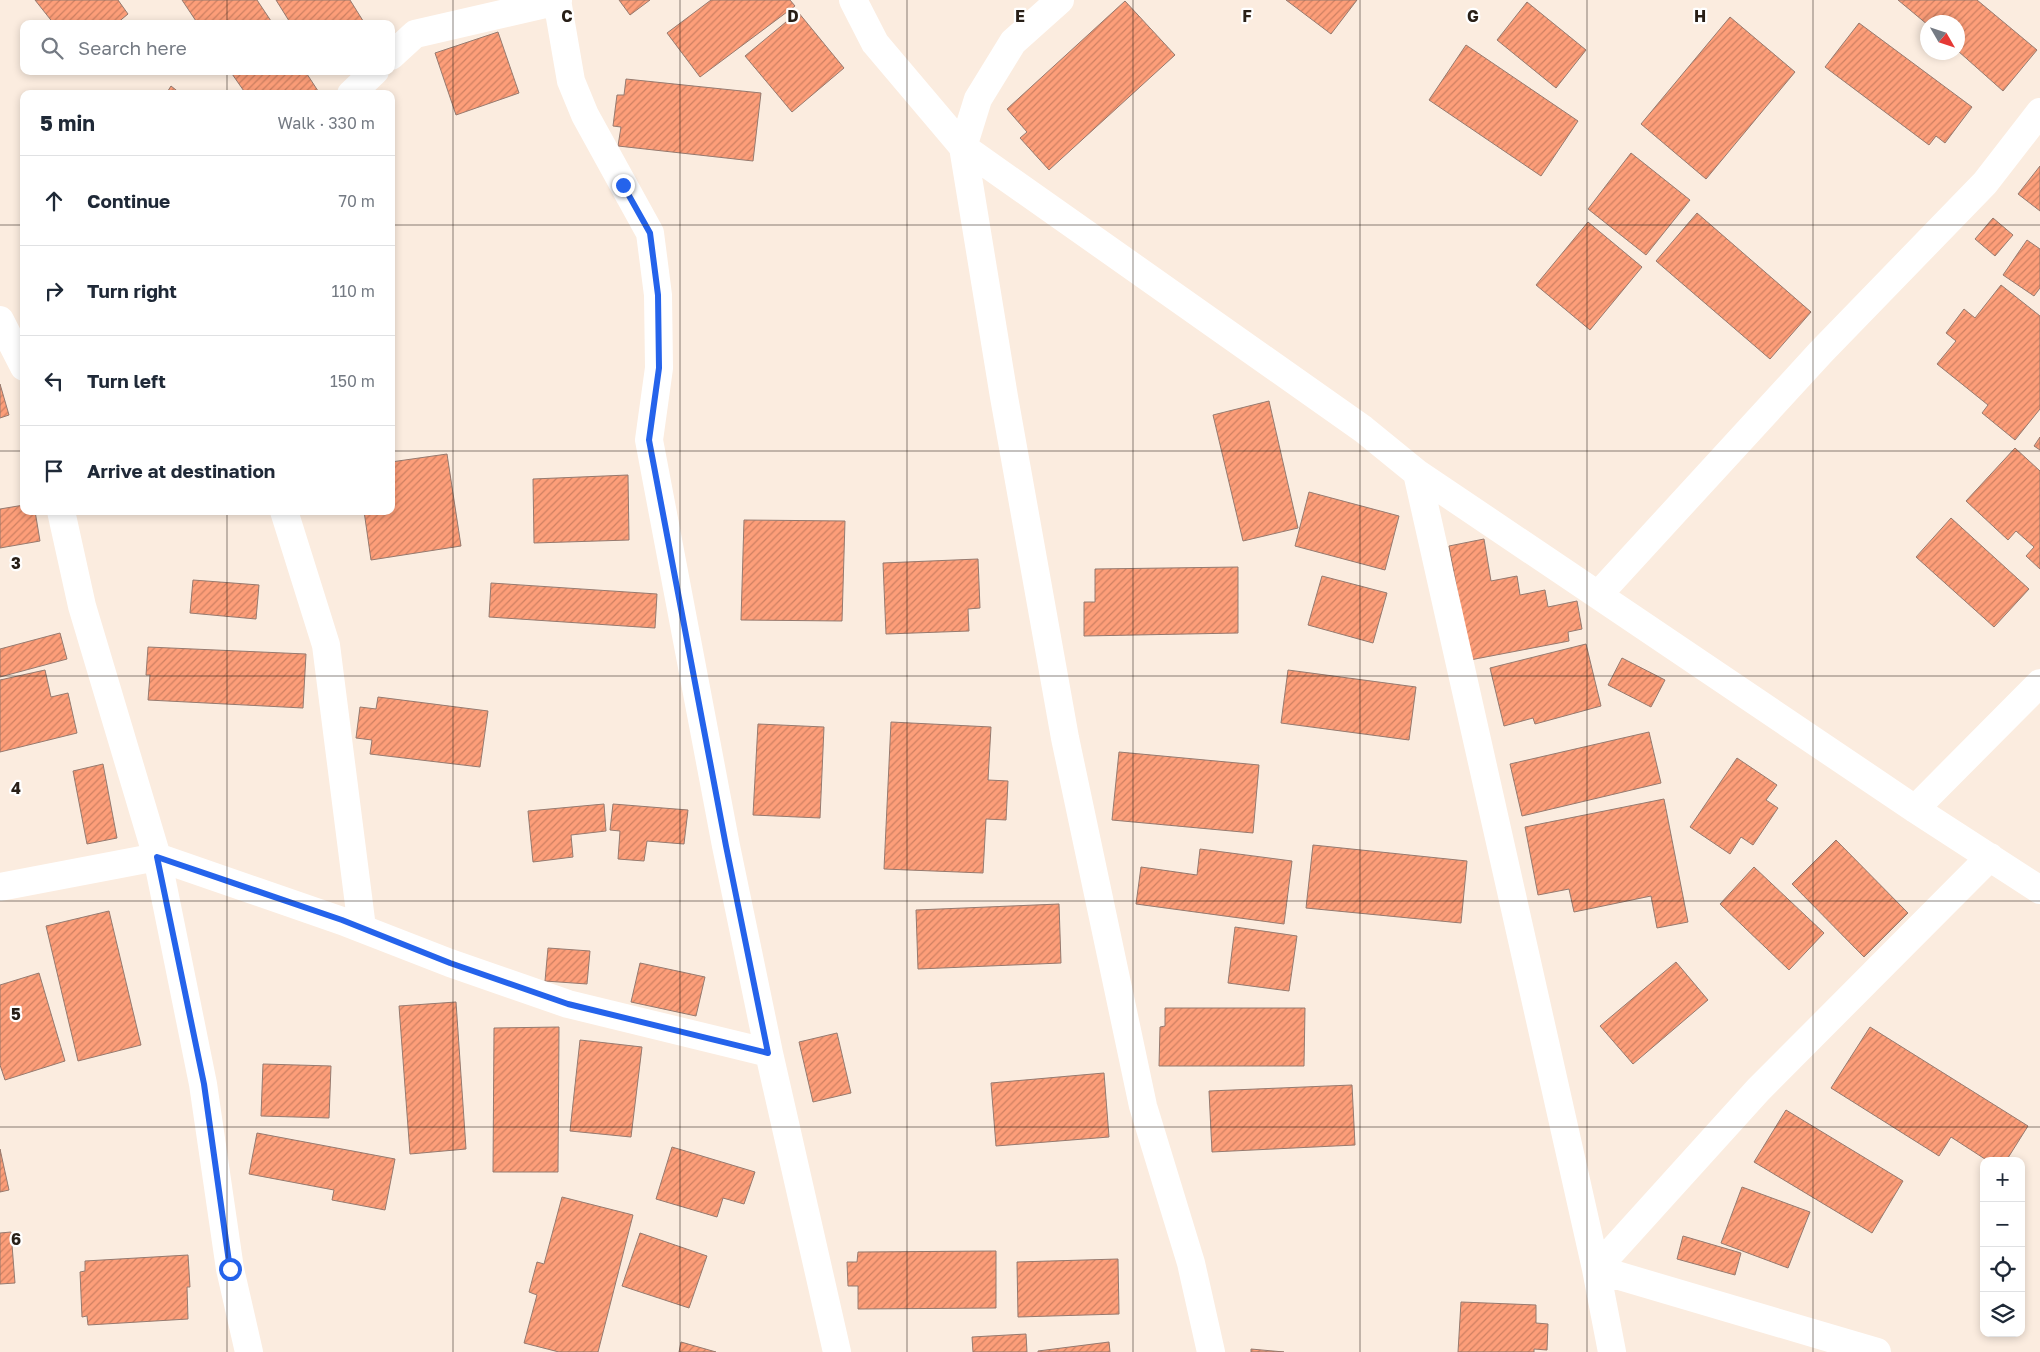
<!DOCTYPE html>
<html lang="en">
<head>
<meta charset="utf-8">
<style>
	:root { --surface:#fff; --page:#f2f2f3; --text:#1f2937; --muted:#747a83; --line:#e0e1e3 }
	body { margin:0; font-family:"Golos Text",sans-serif; background:var(--page); color:var(--text) }
	.controls { position:absolute; right:15px; bottom:15px; display:grid; overflow:hidden; border-radius:10px; box-shadow:0 2px 8px #0003 }
	.controls button { width:45px; height:45px; display:grid; place-items:center; padding:0; border:0; border-bottom:1px solid var(--line); background:var(--surface); color:var(--text); font:25px sans-serif }
	.compass { position:absolute; left:1920px; top:15px; width:45px; height:45px; border-radius:50%; background:var(--surface); box-shadow:0 2px 8px #0003; rotate:129deg }
	.stop { position:absolute; width:15px; height:15px; margin:-11px; border:4px solid #2563eb; border-radius:50%; background:#fff }
	.stop.end { background:#2563eb; border-color:#fff; box-shadow:0 1px 5px #0008 }
	.list { margin:0; padding:0; list-style:none }
	h2 { display:flex; justify-content:space-between; align-items:center; height:65px; margin:0; padding:0 20px; font-size:21px }
	h2 small { font-size:16px; font-weight:400; color:var(--muted) }
	.list li { display:grid; grid-template-columns:32px 1fr auto; gap:15px; align-items:center; box-sizing:border-box; height:90px; padding:0 20px; border-top:1px solid var(--line) }
	.list b { display:block; font-size:19px; white-space:nowrap }
	.list em { font-size:16px; font-style:normal; color:var(--muted) }
	.icon { flex:none; width:28px; height:28px; fill:none; stroke:currentColor; stroke-width:2; stroke-linecap:round; stroke-linejoin:round }
	.map { position:relative; flex:none; width:2040px; height:1352px; overflow:hidden }
	.search { position:absolute; background:var(--surface); box-shadow:0 2px 8px #0003; left:20px; top:20px; width:375px; height:55px; display:flex; align-items:center; gap:12px; box-sizing:border-box; padding:0 18px; border-radius:10px; color:var(--muted); font-size:19px }
	.panel { position:absolute; background:var(--surface); box-shadow:0 2px 8px #0003; left:20px; top:90px; width:375px; height:425px; border-radius:10px }
	.map>svg:first-child { display:block }
	.building { fill:url(#building-hatch); stroke:#967a6f }
	.lines { fill:none; stroke-linecap:round; stroke-linejoin:round }
	.minor { stroke:#fff; stroke-width:28 }
	.route { stroke:#2563eb; stroke-width:6 }
	.grid { fill:none; stroke:#281f17; stroke-width:1; stroke-opacity:0.55 }
	.grid-label { font-size:16px; text-anchor:middle; font-weight:bold; fill:#281f17; stroke:#fff; stroke-width:4.5; stroke-linejoin:round; paint-order:stroke }
</style>
</head>
<body>
<div class="map">
<svg width="2040" height="1352" viewBox="0 0 2040 1352">
	<defs>
		<pattern id="building-hatch" width="6" height="6" patternUnits="userSpaceOnUse" patternTransform="scale(1.25)"><rect width="6" height="6" fill="#fd9e79"/><path d="M-1 1l2-2M0 6l6-6M5 7l2-2" fill="none" stroke="#cd8062"/></pattern>
	</defs>
	<rect width="100%" height="100%" fill="#fbecdf"/>
	<path class="building" d="M35,0H118L128,14L116,24H54Z
		M182,0H257L273,24H198Z
		M276,0H350L365,24H291Z
		M619,0H650L630,15Z
		M711,0H790L795,6L700,77L667,33Z
		M1286,0H1357L1331,34Z
		M1898,0H1977L2037,50L2003,91L1958,51V22H1928V25Z
		M1125,1L1175,55L1049,170L1020,138L1027,132L1007,109Z
		M1527,2L1586,50L1556,88L1497,40Z
		M798,12L844,68L792,112L745,56Z
		M1730,17L1795,72L1706,179L1641,124Z
		M1859,23L1972,107L1945,143L1936,136L1929,145L1825,67Z
		M498,32L519,93L456,115L435,53Z
		M1466,45L1578,121L1541,176L1429,100Z
		M230,71H305L320,94H246Z
		M626,79L761,93L753,161L618,146L621,127L613,126L617,95H624Z
		M171,86L181,94H166Z
		M1631,153L1690,200L1646,255L1588,209Z
		M2040,166V211L2018,194Z
		M1697,213L1811,312L1770,359L1656,261Z
		M1993,218L2013,235L1995,256L1975,239Z
		M1588,222L1642,267L1590,330L1536,285Z
		M2027,240L2040,249V288L2034,296L2003,275Z
		M2001,285L2040,316V409L2015,440L1982,413L1988,405L1937,364L1956,341L1946,333L1964,309L1975,318Z
		M0,384L9,415L0,418Z
		M1269,401L1298,528L1243,541L1213,415Z
		M2040,437V450L2034,446Z
		M2015,448L2040,471V569L2026,556L2034,547L2016,531L2008,540L1966,501Z
		M447,454L461,546L371,560L364,511H391V462Z
		M628,475L629,540L534,543L533,479Z
		M1309,492L1399,516L1385,570L1295,546Z
		M24,505V511H35L40,541L0,548V509Z
		M1951,518L2029,589L1994,627L1916,557Z
		M744,520L845,521L842,621L741,620Z
		M1484,539L1491,581L1517,576L1520,595L1545,590L1548,607L1577,601L1582,629L1568,632L1569,641L1470,660L1449,546Z
		M978,559L980,608L968,609L969,631L886,634L883,563Z
		M1238,567V633L1084,636V602H1095V569Z
		M1322,576L1387,593L1373,643L1308,625Z
		M193,580L259,585L256,619L190,613Z
		M491,583L657,594L655,628L489,617Z
		M60,633L67,659L0,677V649Z
		M1586,644L1601,706L1535,724L1533,718L1504,726L1490,668Z
		M148,647L306,654L303,708L148,700L150,675H146Z
		M1622,658L1665,680L1651,707L1608,685Z
		M45,670L51,697L68,693L77,733L0,752V680Z
		M1288,670L1416,687L1409,740L1281,723Z
		M378,697L488,711L480,767L370,754L372,740L356,738L360,707L376,709Z
		M891,722L991,727L988,780L1008,781L1006,820L986,819L983,873L884,869Z
		M758,724L824,727L820,818L753,815Z
		M1649,732L1661,783L1522,816L1510,764Z
		M1119,752L1259,765L1253,833L1112,820Z
		M1737,758L1777,785L1766,800L1778,808L1753,845L1741,837L1730,854L1690,827Z
		M103,764L117,838L87,844L73,771Z
		M1664,799L1688,922L1657,928L1651,896L1574,912L1569,889L1538,895L1525,827Z
		M604,804L606,831L571,835L573,857L533,862L528,811Z
		M613,804L688,810L684,844L647,841L644,861L618,859L620,831L610,830Z
		M1836,840L1908,913L1864,957L1792,884Z
		M1313,845L1467,861L1461,923L1306,908Z
		M1200,849L1292,861L1284,924L1136,904L1141,867L1197,875Z
		M1754,867L1824,933L1789,970L1720,904Z
		M1059,904L1061,963L918,969L916,910Z
		M109,911L141,1045L78,1061L46,926Z
		M1235,927L1297,936L1289,991L1228,983Z
		M548,948L590,951L587,984L545,981Z
		M1676,962L1708,1000L1633,1064L1600,1026Z
		M640,963L705,977L696,1016L631,1002Z
		M39,973L65,1061L5,1080L0,1065V985Z
		M456,1002L466,1149L410,1154L399,1006Z
		M1165,1008H1305L1304,1066H1159L1160,1027L1165,1026Z
		M559,1027L558,1172H493L494,1028Z
		M1870,1027L2028,1126L2006,1161H1988L1951,1137L1939,1156L1831,1088Z
		M837,1033L851,1093L813,1102L799,1042Z
		M580,1040L642,1047L631,1137L570,1131Z
		M263,1064L331,1066L329,1118L261,1116Z
		M1104,1073L1109,1137L996,1146L991,1083Z
		M1352,1085L1355,1145L1212,1152L1209,1091Z
		M1786,1110L1903,1181L1872,1233L1754,1162Z
		M257,1133L395,1159L385,1210L332,1200L334,1190L249,1174Z
		M672,1147L755,1172L744,1204L723,1198L717,1217L656,1199Z
		M0,1149L9,1190L0,1192Z
		M1742,1187L1810,1212L1788,1268L1721,1243Z
		M562,1197L633,1215L598,1352H559L524,1343L537,1295L529,1292L537,1262L544,1264Z
		M11,1232L15,1283L0,1284V1233Z
		M640,1233L707,1256L689,1308L622,1286Z
		M1683,1236L1741,1253L1735,1275L1677,1259Z
		M996,1251V1308L858,1309V1286H848L847,1262H857L858,1252Z
		M188,1255L190,1287H187L188,1319L88,1325L87,1316L82,1317L80,1272L85,1271V1261Z
		M1118,1259L1119,1314L1018,1317L1017,1262Z
		M1461,1302L1536,1305V1323L1548,1324L1547,1350L1534,1349V1352H1458Z
		M1026,1334L1027,1352H973L972,1337Z
		M681,1342L716,1352H679Z
		M1109,1342L1110,1352H1038V1351Z
		M1251,1349L1284,1352H1251Z"/>
	<g class="lines">
		<path class="minor" d="M557,0L571,81L585,115L650,233L658,295L659,368L649,440L726,846L769,1053L837,1352
			M853,0L875,43L963,147L1363,429L1417,473L1596,1269L1612,1352
			M1060,0L1013,42L978,99L963,147L1004,397L1065,738L1143,1106L1191,1263L1211,1352
			M391,56L415,34L558,1
			M351,94L375,71
			M0,320L24,367
			M1417,473L1915,809L2040,890
			M61,511L82,606L157,857L203,1084L230,1269L249,1352
			M284,511L326,645L362,928
			M1598,595L1821,352L1985,183L2040,112
			M1915,809L2040,683
			M0,887L157,857L342,921L450,963L568,1004L769,1053
			M1877,1352L1596,1269L1758,1090L1990,857"/>
	</g>
	<g class="lines">
		<path class="route" d="M230,1269L204,1084L157,857L342,920L450,963L568,1004L768,1053L726,846L649,440L659,368L658,295L650,233L623,185"/>
	</g>
	<path class="grid" d="M227,0V24M453,0V1352M680,0V1352M907,0V1352M1133,0V1352M1360,0V1352M1587,0V1352M1813,0V1352M227,71V94M0,225H24M391,225H2040M0,451H24M391,451H2040M227,511V1352M0,676H2040M0,901H2040M0,1127H2040"/>
	<g class="grid-label">
		<text x="567" y="22">C</text>
		<text x="793" y="22">D</text>
		<text x="1020" y="22">E</text>
		<text x="1247" y="22">F</text>
		<text x="1473" y="22">G</text>
		<text x="1700" y="22">H</text>
		<text x="16" y="569">3</text>
		<text x="16" y="794">4</text>
		<text x="16" y="1020">5</text>
		<text x="16" y="1245">6</text>
	</g>
</svg>
<div class="controls">
<button>+</button>
<button>−</button>
<button><svg class="icon" aria-label="locate" viewBox="0 0 24 24"><circle cx="12" cy="12" r="6"/><path d="M12 2v4M12 18v4M2 12h4M18 12h4"/></svg></button>
<button><svg class="icon" aria-label="layers" viewBox="0 0 24 24"><path d="M12 4l9 5-9 5-9-5zM3 14l9 5 9-5"/></svg></button>
</div>
<svg class="compass" viewBox="-18 -18 36 36"><path d="M0-13l5 13h-10z" fill="#e53935"/><path d="M0 13l5-13h-10z" fill="#747a83"/></svg>
<div class="stop" style="left:230px;top:1269px"></div>
<div class="stop end" style="left:623px;top:185px"></div>
<div class="search"><svg class="icon" aria-label="search" viewBox="0 0 24 24"><circle cx="10" cy="10" r="6"/><path d="M15 15l6 6"/></svg>Search here</div>
<section class="panel">
<h2>5 min<small>Walk · 330 m</small></h2>
<ul class="list">
<li><svg class="icon" aria-label="ahead" viewBox="0 0 24 24"><path d="M12 20V5M6 11l6-6 6 6"/></svg><div><b>Continue</b></div><em>70 m</em></li>
<li><svg class="icon" aria-label="right" viewBox="0 0 24 24"><path d="M7 20v-9h11M14 6l5 5-5 5"/></svg><div><b>Turn right</b></div><em>110 m</em></li>
<li><svg class="icon" aria-label="left" viewBox="0 0 24 24"><path d="M17 20v-9H6M10 6l-5 5 5 5"/></svg><div><b>Turn left</b></div><em>150 m</em></li>
<li><svg class="icon" aria-label="arrive" viewBox="0 0 24 24"><path d="M6 21V4h12l-3 4 3 4H6"/></svg><div><b>Arrive at destination</b></div></li>
</ul>
</section>
</div>
</body>
</html>
